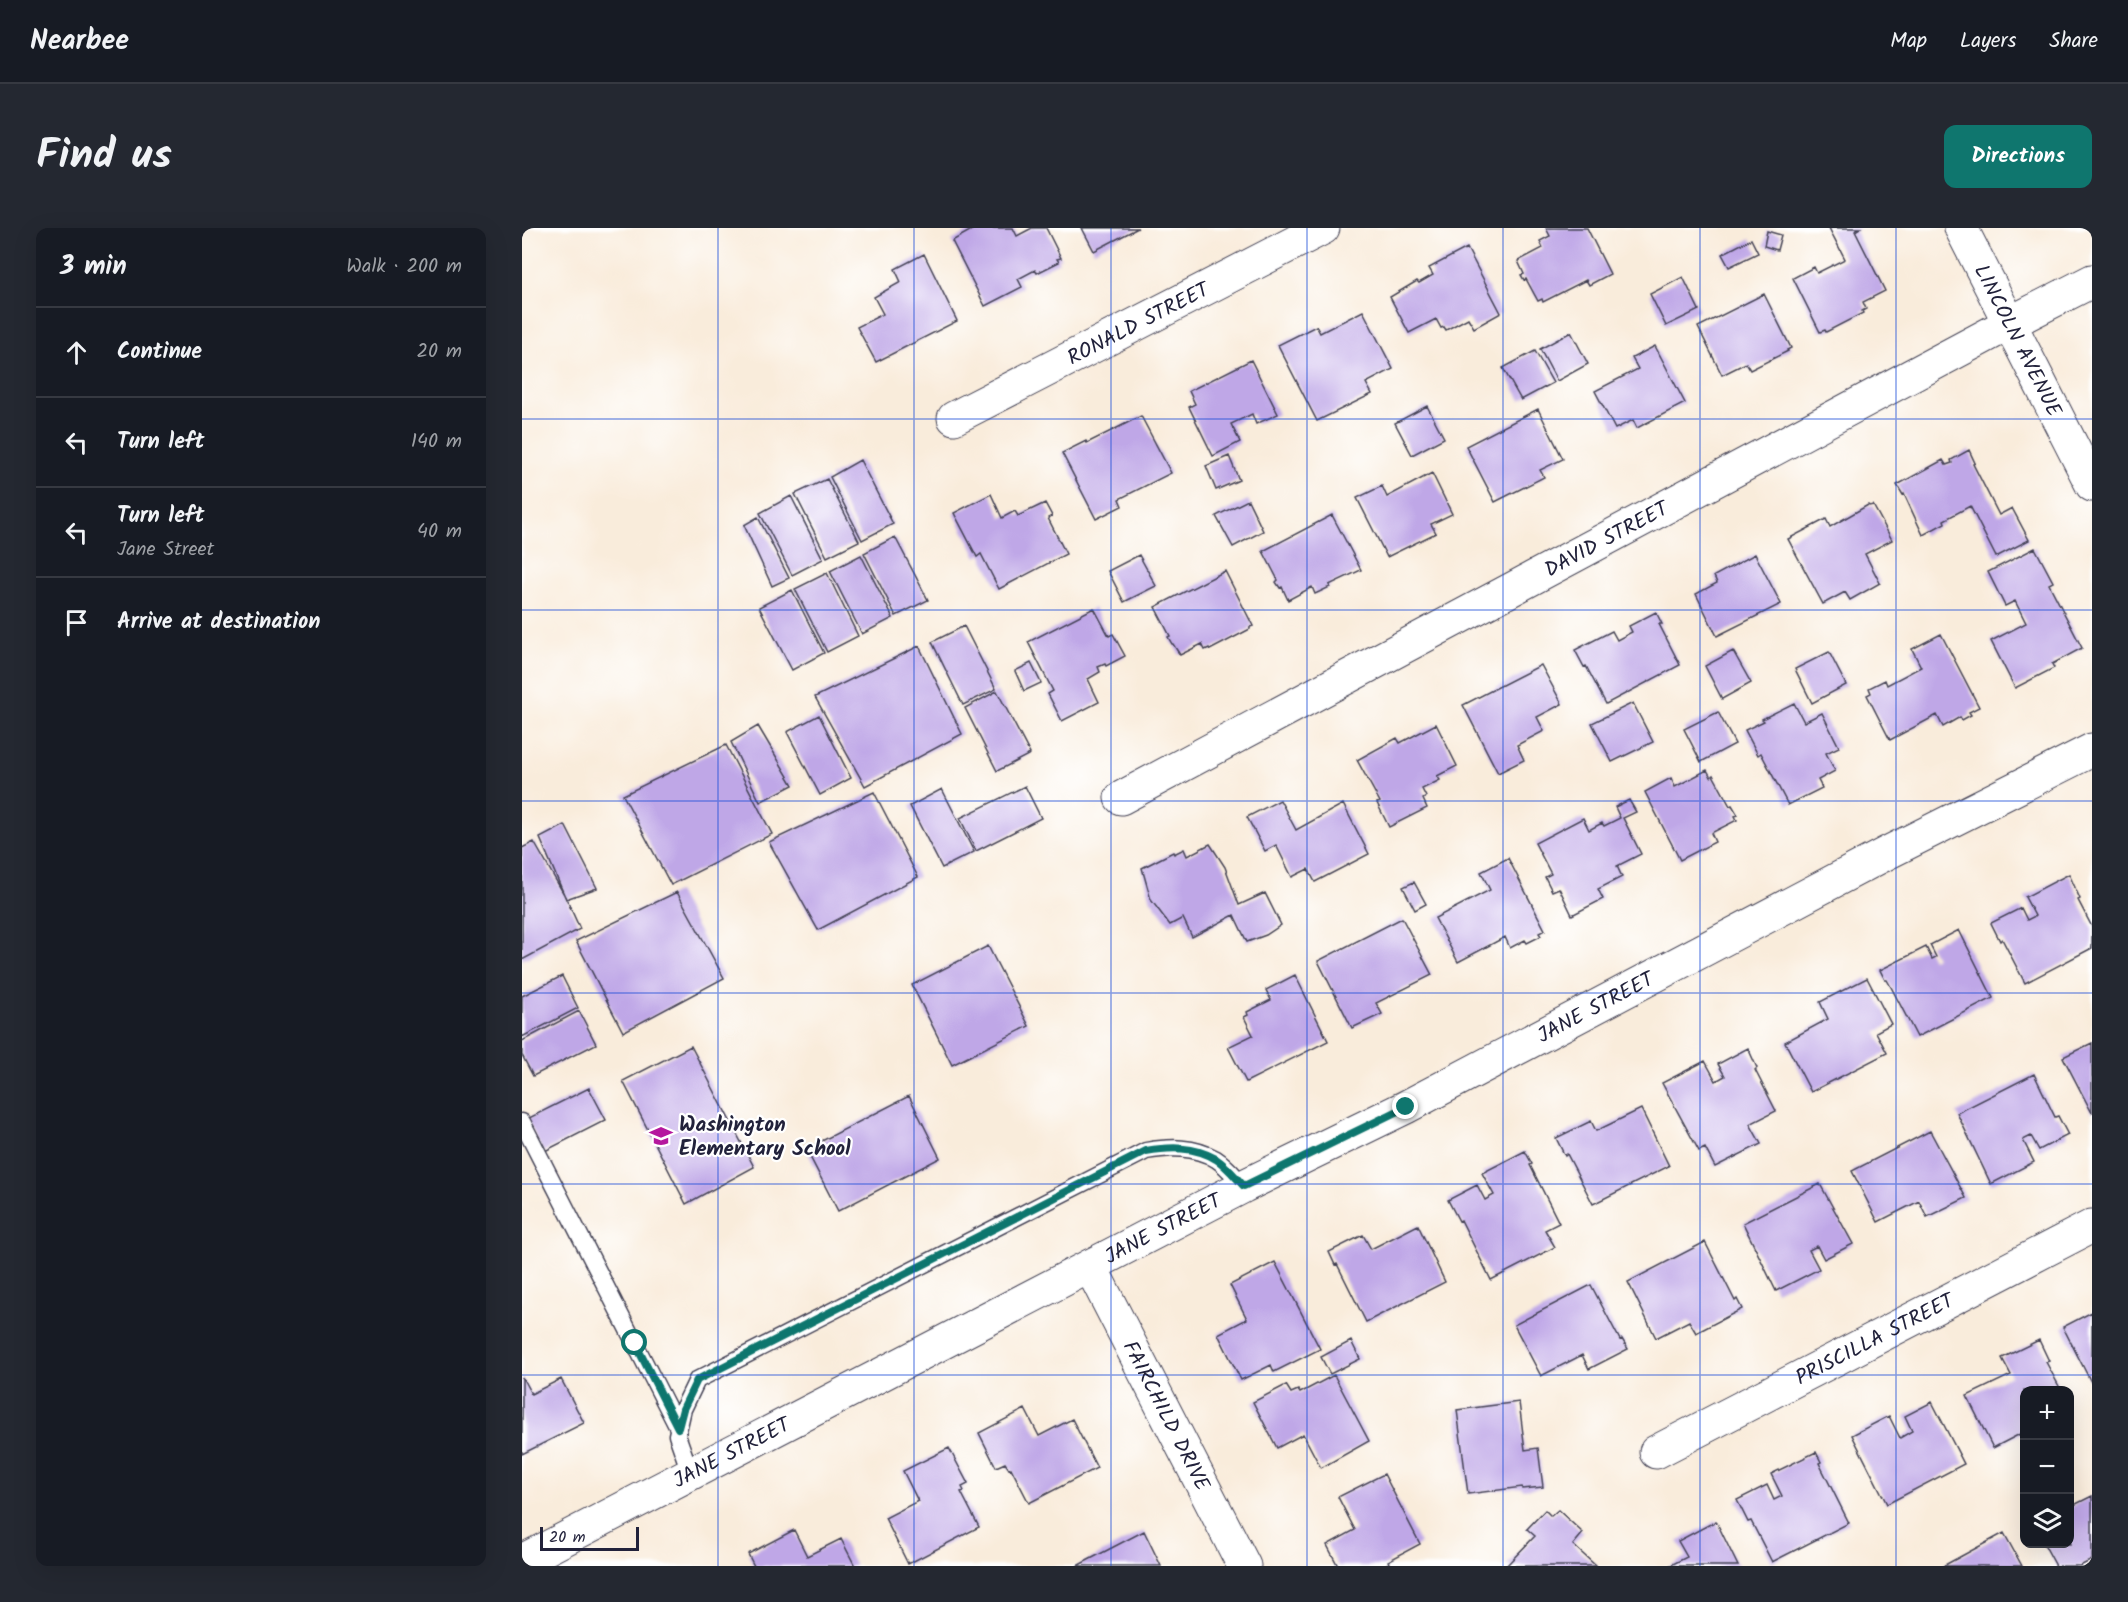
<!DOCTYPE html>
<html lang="en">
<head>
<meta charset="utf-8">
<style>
	:root { --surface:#171b24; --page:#242831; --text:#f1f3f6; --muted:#9ea1a6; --line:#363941; --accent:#0f766e }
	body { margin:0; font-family:Kalam,sans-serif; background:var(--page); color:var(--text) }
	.controls { position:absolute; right:18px; bottom:18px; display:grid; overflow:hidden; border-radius:12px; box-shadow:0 6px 24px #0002 }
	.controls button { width:54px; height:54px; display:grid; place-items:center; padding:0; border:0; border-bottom:2px solid var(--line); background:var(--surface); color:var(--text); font:30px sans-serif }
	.scale { position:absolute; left:18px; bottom:15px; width:99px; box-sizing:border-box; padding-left:6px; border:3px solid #22223b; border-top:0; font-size:16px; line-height:21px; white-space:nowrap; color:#22223b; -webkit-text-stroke:4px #fff; paint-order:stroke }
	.stop { position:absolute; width:18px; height:18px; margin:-14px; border:4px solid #0f766e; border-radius:50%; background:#fff }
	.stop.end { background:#0f766e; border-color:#fff; box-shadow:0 2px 6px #0008 }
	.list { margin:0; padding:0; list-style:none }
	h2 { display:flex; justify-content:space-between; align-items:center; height:78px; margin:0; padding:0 24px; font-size:26px }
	h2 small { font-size:20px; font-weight:400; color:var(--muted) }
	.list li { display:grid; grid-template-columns:39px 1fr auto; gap:18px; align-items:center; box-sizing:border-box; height:90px; padding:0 24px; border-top:2px solid var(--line) }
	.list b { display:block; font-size:22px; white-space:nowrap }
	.list p { margin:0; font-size:20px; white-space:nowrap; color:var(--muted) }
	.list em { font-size:20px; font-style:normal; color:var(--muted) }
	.icon { flex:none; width:33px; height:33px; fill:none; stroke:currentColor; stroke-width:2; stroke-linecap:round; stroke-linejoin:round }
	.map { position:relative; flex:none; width:1570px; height:1338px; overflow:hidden; border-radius:12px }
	header { display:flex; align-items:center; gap:36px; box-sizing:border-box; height:84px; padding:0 30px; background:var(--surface); border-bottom:2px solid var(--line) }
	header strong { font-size:28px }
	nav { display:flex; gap:33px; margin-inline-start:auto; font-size:21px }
	.intro { display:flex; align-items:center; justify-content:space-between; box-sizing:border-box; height:144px; padding:0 36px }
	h1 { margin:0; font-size:42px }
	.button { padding:15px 27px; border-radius:12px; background:var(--accent); color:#fff; font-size:21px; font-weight:700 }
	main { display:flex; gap:36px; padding:0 36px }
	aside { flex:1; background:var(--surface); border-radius:12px; box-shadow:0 6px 24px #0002 }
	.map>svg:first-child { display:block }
	.building { fill:#bfa7e7 }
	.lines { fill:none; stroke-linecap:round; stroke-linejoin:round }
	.service-casing { stroke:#424053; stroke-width:19 }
	.minor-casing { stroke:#424053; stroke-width:35 }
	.tertiary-casing { stroke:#424053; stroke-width:35 }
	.service { stroke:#fff; stroke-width:16 }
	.minor { stroke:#fff; stroke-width:33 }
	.tertiary { stroke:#fff; stroke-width:33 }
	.route { stroke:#0f766e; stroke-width:8 }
	.grid { fill:none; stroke:#1d4ed8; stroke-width:1.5; stroke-opacity:0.55 }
	.labels { text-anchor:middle; stroke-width:4.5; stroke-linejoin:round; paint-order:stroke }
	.street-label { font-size:21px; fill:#22223b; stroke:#fff }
	.poi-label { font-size:21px; font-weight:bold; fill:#22223b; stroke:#fff; text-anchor:start }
</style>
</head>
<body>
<header>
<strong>Nearbee</strong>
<nav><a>Map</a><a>Layers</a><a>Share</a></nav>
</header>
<div class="intro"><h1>Find us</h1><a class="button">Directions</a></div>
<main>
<aside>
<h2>3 min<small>Walk · 200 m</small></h2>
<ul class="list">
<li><svg class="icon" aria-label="ahead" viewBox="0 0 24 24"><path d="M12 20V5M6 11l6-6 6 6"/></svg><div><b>Continue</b></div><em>20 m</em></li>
<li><svg class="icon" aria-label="left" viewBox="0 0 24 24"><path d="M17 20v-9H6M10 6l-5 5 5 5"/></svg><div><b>Turn left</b></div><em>140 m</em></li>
<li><svg class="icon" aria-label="left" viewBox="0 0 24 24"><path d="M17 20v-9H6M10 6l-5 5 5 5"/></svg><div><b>Turn left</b><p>Jane Street</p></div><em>40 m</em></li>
<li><svg class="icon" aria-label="arrive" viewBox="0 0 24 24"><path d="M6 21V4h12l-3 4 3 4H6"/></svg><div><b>Arrive at destination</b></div></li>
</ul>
</aside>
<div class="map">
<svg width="1570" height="1338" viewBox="0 0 1570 1338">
	<rect width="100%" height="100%" fill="#fff"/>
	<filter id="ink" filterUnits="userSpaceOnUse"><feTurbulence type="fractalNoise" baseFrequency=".0167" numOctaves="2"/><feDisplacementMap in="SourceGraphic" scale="12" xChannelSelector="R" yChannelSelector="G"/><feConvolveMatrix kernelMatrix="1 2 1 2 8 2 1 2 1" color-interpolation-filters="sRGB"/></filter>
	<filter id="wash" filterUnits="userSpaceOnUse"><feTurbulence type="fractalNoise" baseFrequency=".008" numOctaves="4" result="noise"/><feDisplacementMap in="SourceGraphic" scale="24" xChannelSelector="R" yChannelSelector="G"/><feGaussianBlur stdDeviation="1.35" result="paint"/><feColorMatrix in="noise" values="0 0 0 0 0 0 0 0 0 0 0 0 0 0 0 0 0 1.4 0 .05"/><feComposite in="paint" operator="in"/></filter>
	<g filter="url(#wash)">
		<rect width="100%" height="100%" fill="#f9ecdb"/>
		<g id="blocks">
			<path class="building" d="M453,0H491L495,8L510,0H524L539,30L535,31L537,34L515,45L513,42L496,51L500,59L463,78L430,13Z
				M560,0H616L572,23Z
				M1024,0H1065L1088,46L1067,57L1064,52L1021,74L1020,71L1016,73L1004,51L1002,52L999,47L1002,46L996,33L1021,20L1018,13L1028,8Z
				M1307,0H1338L1333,3L1363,63L1341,74L1344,81L1340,83L1341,85L1304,104L1303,102L1298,104L1271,50L1292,39L1295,45L1323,31Z
				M1245,3L1259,7L1255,22L1242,18Z
				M1229,11L1236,25L1207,39L1200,26Z
				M945,20L979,85L952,100L946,90L924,102L922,99L919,100L914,91L887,105L868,69L895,53L897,55L911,47L907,40Z
				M402,26L435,93L354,134L335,99L361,86L352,69L379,54L373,41Z
				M1161,49L1177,82L1144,98L1128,66Z
				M1242,66L1269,120L1265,122L1266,123L1228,142L1224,135L1200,147L1176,99Z
				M841,83L871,141L844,155L850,166L795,193L756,117L794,98L798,105Z
				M1049,104L1066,136L1035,153L1018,121Z
				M1133,118L1163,175L1115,200L1111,192L1093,201L1073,163L1116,141L1110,130Z
				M1013,123L1031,155L999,172L981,140Z
				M729,132L756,186L734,196L730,186L709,196L718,214L691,228L667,179L673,176L667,163Z
				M905,178L922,210L890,227L873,195Z
				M1016,181L1041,231L1018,242L1022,249L973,274L944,218Z
				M619,188L649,245L597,271L600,278L574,291L540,225L564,213L565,215Z
				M1447,222L1453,235L1451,236L1477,287L1490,280L1507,312L1474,329L1448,278L1422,292L1423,295L1401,307L1382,266L1381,267L1375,257L1421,232L1424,237L1430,235L1429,232Z
				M707,228L717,252L694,262L684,238Z
				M338,232L371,296L340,312L308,249Z
				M910,245L930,286L909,296L914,305L865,329L835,270L860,258L865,269Z
				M305,251L337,313L305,329L273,266Z
				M469,266L480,290L493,283L496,288L523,275L530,288L526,290L544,326L477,361L459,326L455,329L432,285Z
				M269,268L301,331L270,347L238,285Z
				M726,272L741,303L711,319L694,288Z
				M1346,277L1347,278L1351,277L1370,312L1343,326L1358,355L1328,372L1323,364L1301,376L1266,311L1304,291L1308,299Z
				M810,287L839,342L807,357L808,359L793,366L790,359L766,372L760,359L758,360L754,354L756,352L741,323Z
				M236,289L267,350L250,358L222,297Z
				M373,309L406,372L374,388L342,325Z
				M1513,320L1531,354L1527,356L1560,420L1530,436L1532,440L1493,460L1469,413L1504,395L1493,373L1483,378L1466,344Z
				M1233,326L1259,376L1195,408L1174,366L1195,355L1192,348Z
				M339,327L371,390L340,406L308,343Z
				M617,327L634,358L602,374L586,343Z
				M703,343L731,398L728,399V401L688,422L687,420L683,422L680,416L658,427L651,416H650L646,409L648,408L633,379Z
				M305,345L336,408L305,424L273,361Z
				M270,362L302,425L270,442L237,379Z
				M572,380L587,408L591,406L603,428L584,438L583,436L576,439L578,444L566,451L577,474L540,493L526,466L531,463L506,414Z
				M1134,384L1140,396H1137L1158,437L1084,476L1064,438L1062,439L1053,422L1090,403L1095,412L1110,404L1107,398Z
				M442,398L474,461L441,477L410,414Z
				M1419,406L1457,479L1447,484L1449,487L1440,492L1438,489L1421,499L1415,487L1368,512L1345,467L1349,465L1347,460L1363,452L1365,457L1399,439L1390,421Z
				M397,418L440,506L343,558L293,469Z
				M1211,423L1229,455L1200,471L1183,438Z
				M1307,424L1324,457L1290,475L1273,441Z
				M509,435L519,455L502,463L493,443Z
				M1019,437L1040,476L1015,489L1022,503L995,517L1002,532L976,545L941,477Z
				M475,463L508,526L475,543L443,480Z
				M1111,475L1131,514L1090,534L1070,495Z
				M1272,475L1282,494L1300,485L1317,519L1304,525L1313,543L1296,552L1300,560L1266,577L1239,525L1236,527L1223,502L1242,493L1240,491Z
				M1196,484L1213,516L1179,534L1162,501Z
				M297,487L329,550L298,567L265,504Z
				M914,496L935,538L915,548L918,552L900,561L904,569L901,571L905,580L867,599L855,575L858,574L835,532L875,510L878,515Z
				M236,498L271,557L238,574L209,514Z
				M204,517L250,606L149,657L101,567Z
				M1185,542L1189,549L1191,547L1208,578L1210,577L1216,587L1213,588L1215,592L1189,605L1193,614L1158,632L1123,564L1149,550L1153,559Z
				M503,558L519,590L454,623L438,590Z
				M420,561L452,624L420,640L388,578Z
				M352,564L396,649L296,702L247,614Z
				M758,572L774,602L821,576L847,626L793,654L786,641L770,649L754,617L743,623L725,589Z
				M1107,572L1114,584L1101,590L1119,626L1095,638L1100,649L1076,661L1081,671L1050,687L1037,660L1030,663L1023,649L1029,646L1013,615L1061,590L1067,602L1080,595L1082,598L1098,590L1093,579Z
				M43,597L75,660L44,671L18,610Z
				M12,614L44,670L58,701L0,732V620Z
				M688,616L703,639L717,677L743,665L759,697L744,707L725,714L712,687L670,709L661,690L648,697L629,672L620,640L651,624L652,626L662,621L665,628Z
				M986,630L1023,702L1017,705L1019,708L1005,715L1003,712L988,720L983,709L936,734L913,690L968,662L959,644Z
				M1547,646L1558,671L1556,672L1570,699V720L1503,755L1480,711L1478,713L1469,695L1499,680L1505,692L1513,688L1503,669Z
				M892,654L904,676L893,682L881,659Z
				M155,664L202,750L101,804L54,713Z
				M880,690L910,747L854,775L860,786L830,800L796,733Z
				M1437,702L1471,770L1395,809L1369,759L1365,752H1363L1358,742L1404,719L1410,731L1414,729L1408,717Z
				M466,718L507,798L430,837L390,757Z
				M773,747L806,813L724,854L706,819L731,807L722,789L726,787L725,784L749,772L744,762Z
				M40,748L56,780L0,809V768Z
				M1345,750L1369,796L1354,804L1365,825L1289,864L1263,814L1306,791L1298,774Z
				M57,783L74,816L11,848L0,827V813Z
				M1570,815V885L1541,829Z
				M169,818L232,939L164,976L101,853Z
				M1226,820L1235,840L1233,842L1254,883L1228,896L1239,916L1193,939L1183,920L1177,923L1140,855L1183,833L1194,853L1203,848L1196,836Z
				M1512,846L1533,889L1536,888L1546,907L1517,922L1509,908L1501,912L1512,934L1469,956L1435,885Z
				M67,860L84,892L21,924L5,891Z
				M387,868L418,930L316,983L284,921Z
				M1119,881L1147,938L1071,976L1045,926L1043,928L1034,910L1069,893L1074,903Z
				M1408,903L1444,970L1405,989L1397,973L1356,994L1330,943Z
				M1003,923L1010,936L1008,937L1037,995L1023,1002L1033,1019L969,1052L939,992L937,993L926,972L955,957L963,972L972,967L960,945Z
				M1298,956L1331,1016L1302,1031L1295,1018L1287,1022L1297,1041L1254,1063L1221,995Z
				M896,997L923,1054L844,1094L815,1036L813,1037L807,1024L841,1007L849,1021Z
				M1183,1014L1213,1073L1215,1071L1220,1081L1174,1105L1167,1093L1134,1110L1106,1054Z
				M753,1034L798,1121L752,1144L749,1137L719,1152L696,1106L725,1091L708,1057Z
				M1069,1057L1098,1112L1100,1111L1106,1121L1067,1141L1060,1127L1019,1148L992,1097Z
				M1570,1084V1156L1541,1099Z
				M1517,1112L1527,1133L1524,1134L1539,1162H1502V1204L1471,1220L1445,1168L1489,1147L1480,1130Z
				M829,1113L838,1131L808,1146L799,1129Z
				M812,1147L847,1213L799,1240L781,1206L755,1220L731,1174L764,1157L769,1165L776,1162L778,1165Z
				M0,1149L9,1166L39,1151L62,1195L0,1226Z
				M997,1174L1003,1222L1016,1220L1021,1259L1000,1261V1259L946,1266L935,1182Z
				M1410,1174L1442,1236L1365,1276L1330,1207L1367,1188L1378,1210L1390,1203L1383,1188Z
				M503,1181L517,1208L550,1191L575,1240L507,1275L489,1240L487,1241L483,1235L474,1239L457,1205Z
				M427,1220L446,1256L440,1259L442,1263L439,1264L457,1299L386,1336L363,1290L396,1273L381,1243Z
				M1294,1224L1299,1234L1297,1235L1327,1295L1250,1334L1229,1293L1226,1294L1215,1272L1245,1257L1252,1272L1260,1268L1249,1246Z
				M862,1246L898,1316L866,1333L867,1335L861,1338H816L805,1317L833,1302L816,1269Z
				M1570,1268V1332L1558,1338H1534L1522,1316H1548V1279Z
				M1023,1282L1029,1288L1036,1282L1061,1305L1051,1317L1074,1338H984L1013,1308L1005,1301Z
				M1194,1293L1216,1338H1147L1165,1329L1156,1313Z
				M272,1302L285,1328L319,1311L333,1338H232L226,1326Z
				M622,1303L639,1338H555Z
				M1482,1305L1500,1338H1421Z"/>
		</g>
	</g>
	<g filter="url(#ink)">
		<use href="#blocks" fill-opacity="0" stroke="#424053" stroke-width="1.5"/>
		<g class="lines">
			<g class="service-casing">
				<path id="service" d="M0,894L156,1200
					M169,1247L155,1207L161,1181L175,1152L624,923C648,919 672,918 694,931C705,938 714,950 722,958"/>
			</g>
			<g class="minor-casing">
				<g id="minor">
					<path id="s1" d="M432,190L801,0"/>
					<path id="s2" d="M599,570L1488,95L1570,53"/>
					<path id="s3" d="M568,1038L722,1338"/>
					<path id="s4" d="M1134,1224L1570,998"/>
					<path id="s5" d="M0,1333L722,958L884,879L1365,625L1570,522"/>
				</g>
			</g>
			<g class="tertiary-casing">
				<g id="tertiary">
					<path id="s6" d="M1439,0L1570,257"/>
				</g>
			</g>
			<use href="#service" class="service"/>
			<use href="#minor" class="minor"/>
			<use href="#tertiary" class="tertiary"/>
		</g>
	</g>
	<g class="lines" filter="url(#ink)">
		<path class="route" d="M113,1115L156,1200L161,1181L175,1152L624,923C648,919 672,918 694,931C705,938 714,950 722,958L884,879"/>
	</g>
	<path class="grid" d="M196,0V1338M392,0V1338M589,0V1338M785,0V1338M981,0V1338M1178,0V1338M1374,0V1338M0,191H1570M0,382H1570M0,573H1570M0,765H1570M0,956H1570M0,1147H1570"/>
	<defs>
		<g id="school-bare" transform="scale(1.8)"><path d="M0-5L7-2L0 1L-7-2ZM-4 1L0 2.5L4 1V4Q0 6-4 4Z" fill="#b5179e" stroke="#fff" stroke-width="2.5" paint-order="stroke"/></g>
	</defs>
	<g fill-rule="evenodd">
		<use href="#school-bare" x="139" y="908"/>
	</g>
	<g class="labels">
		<g class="street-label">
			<text dy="7" stroke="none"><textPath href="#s1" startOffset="207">RONALD STREET</textPath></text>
			<text dy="7" stroke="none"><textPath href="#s6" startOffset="126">LINCOLN AVENUE</textPath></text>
			<text dy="7" stroke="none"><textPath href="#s2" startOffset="550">DAVID STREET</textPath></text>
			<text dy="7" stroke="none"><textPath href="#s5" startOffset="1208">JANE STREET</textPath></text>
			<text dy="7" stroke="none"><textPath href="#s5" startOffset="722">JANE STREET</textPath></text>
			<text dy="7" stroke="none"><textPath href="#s4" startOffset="246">PRISCILLA STREET</textPath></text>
			<text dy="7" stroke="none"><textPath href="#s3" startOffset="168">FAIRCHILD DRIVE</textPath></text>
			<text dy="7" stroke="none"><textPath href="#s5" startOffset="236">JANE STREET</textPath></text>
		</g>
		<g class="poi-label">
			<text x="157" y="903">Washington<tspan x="157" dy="24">Elementary School</tspan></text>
		</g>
	</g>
</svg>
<div class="controls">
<button>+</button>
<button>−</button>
<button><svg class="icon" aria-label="layers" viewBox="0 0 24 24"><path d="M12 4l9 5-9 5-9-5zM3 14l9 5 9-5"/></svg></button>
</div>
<div class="scale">20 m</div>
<div class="stop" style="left:113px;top:1115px"></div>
<div class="stop end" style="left:884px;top:879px"></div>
</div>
</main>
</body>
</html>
